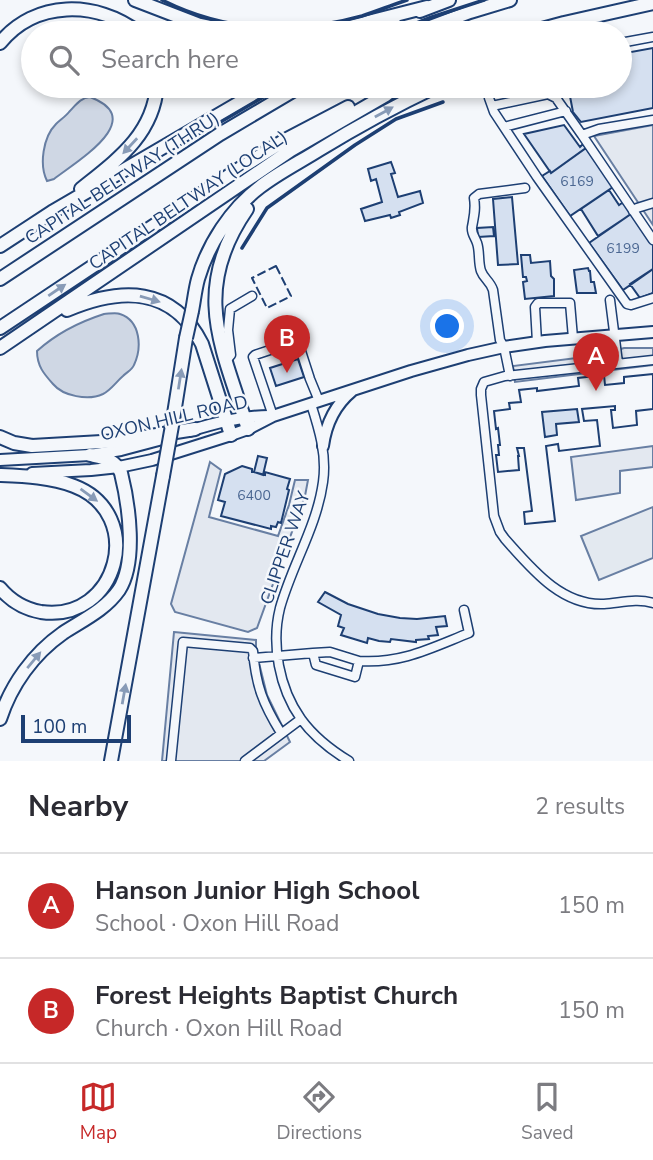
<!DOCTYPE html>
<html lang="en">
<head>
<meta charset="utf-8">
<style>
	:root { --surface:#fff; --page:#f2f2f3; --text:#2b2b33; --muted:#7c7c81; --line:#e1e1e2; --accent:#c62828 }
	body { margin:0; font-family:"Nunito Sans",sans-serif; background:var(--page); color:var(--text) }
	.scale { position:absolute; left:21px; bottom:18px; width:110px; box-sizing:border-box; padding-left:7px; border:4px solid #1d3f73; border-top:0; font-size:19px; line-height:24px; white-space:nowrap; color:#1d3f73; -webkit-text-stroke:5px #f4f7fb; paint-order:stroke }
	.you { position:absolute; left:448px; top:327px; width:24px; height:24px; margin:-18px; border:5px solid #fff; border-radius:50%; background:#1a73e8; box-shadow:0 0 0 10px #1a73e833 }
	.badge { display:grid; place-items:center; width:46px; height:46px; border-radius:50%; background:var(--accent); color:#fff; font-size:23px; font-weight:700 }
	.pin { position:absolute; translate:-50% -58px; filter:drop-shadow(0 2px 4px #0008) }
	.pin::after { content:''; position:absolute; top:37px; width:24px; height:21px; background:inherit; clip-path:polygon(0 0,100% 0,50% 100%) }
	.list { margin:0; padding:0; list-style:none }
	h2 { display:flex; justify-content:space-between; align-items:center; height:91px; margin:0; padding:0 28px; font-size:30px }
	h2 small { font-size:23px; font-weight:400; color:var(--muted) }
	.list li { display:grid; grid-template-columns:46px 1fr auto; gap:21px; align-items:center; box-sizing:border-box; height:105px; padding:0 28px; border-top:2px solid var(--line) }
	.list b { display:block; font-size:26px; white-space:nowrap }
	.list p { margin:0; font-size:23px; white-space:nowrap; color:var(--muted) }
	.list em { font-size:23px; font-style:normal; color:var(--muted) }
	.icon { flex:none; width:38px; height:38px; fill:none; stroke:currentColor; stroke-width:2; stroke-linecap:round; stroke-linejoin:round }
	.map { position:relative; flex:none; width:653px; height:761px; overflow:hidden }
	.search { position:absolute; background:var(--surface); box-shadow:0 4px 10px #0003; left:21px; right:21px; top:21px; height:77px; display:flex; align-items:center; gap:18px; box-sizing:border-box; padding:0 24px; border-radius:38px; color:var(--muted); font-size:26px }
	.sheet { height:301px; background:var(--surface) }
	nav { display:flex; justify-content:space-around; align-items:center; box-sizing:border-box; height:98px; border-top:2px solid var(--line); background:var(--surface); font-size:19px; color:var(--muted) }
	nav a { display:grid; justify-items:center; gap:4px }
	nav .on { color:var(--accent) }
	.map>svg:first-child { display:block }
	.green { fill:#e3e9f0; stroke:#687fa3; stroke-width:2 }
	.parking { fill:#e3e8f0; stroke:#687fa3; stroke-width:2 }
	.water { fill:#cfd7e4; stroke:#687fa3; stroke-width:2 }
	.building { fill:#d5e0f0; stroke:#1d3f73; stroke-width:2; fill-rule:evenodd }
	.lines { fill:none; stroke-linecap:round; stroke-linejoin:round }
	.minor-casing { stroke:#1d3f73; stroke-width:11 }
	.major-casing { stroke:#1d3f73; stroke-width:14 }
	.highway-casing { stroke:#1d3f73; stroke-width:16 }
	.minor { stroke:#f4f7fb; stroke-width:8 }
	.major { stroke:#f4f7fb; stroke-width:10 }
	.highway { stroke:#f4f7fb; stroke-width:12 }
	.highway-bridge-casing { stroke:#1d3f73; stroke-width:16; stroke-linecap:butt }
	.highway-bridge { stroke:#f4f7fb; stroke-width:12 }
	.fence { stroke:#1d3f73; stroke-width:2; stroke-dasharray:9 3.5; stroke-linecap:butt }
	.wall { stroke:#1d3f73; stroke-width:3.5 }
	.oneway { fill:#889bb7 }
	.labels { text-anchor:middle; stroke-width:5; stroke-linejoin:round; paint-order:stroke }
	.number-label { font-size:14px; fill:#4b6792 }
	.street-label { font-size:18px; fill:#1d3f73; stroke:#f4f7fb }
</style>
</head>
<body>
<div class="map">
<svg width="653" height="761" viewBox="0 0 653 761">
	<rect width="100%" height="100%" fill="#f4f7fb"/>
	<path class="green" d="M653,507V558L599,580L581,536Z"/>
	<path class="parking" d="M653,125V225L594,136Z
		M624,348H653V365L515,382L513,366L600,355Z
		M653,446V467L620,471V493L576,500L571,457Z
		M210,462L221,470L209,517L278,536L289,505L295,480H308L305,496L257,628L248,632L175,612L171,604Z
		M174,632L256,640V651L267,695L290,742L264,761H162Z"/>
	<path class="water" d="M90,97C149,119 77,161 54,179L47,181C39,165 43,137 56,124C60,120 65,117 69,112C76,105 80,98 90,97Z
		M104,314C108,314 116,312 120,314C141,321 142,348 134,365C132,370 127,372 123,376C116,382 111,390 103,394C88,401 63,396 53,384C44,374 37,366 37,351C57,333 79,322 104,314Z"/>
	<path class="building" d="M653,48V108L581,122L573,112L568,86H620V54Z
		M564,125L580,147L583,144L586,148L551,173L524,134Z
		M586,148L613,187L570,216L542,176L550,171L551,173Z
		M391,162L395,173L391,174L398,197L420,191L423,203L399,212L400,215L391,218L390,215L365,221L361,209L382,202L376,179L371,181L368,169Z
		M609,190L619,205L622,203L625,204L631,214L598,236L581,209Z
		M512,197L518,264L498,265L493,199Z
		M631,214L653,245V269L623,290L589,243Z
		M493,227L494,236L478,237L477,228Z
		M521,255H530L531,263L550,261L551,276L554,279V296L525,299L523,282L527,281L526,277H523Z
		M588,268L589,271H590L591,282H594L596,293H577L574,270Z
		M653,269V293L640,298L630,284Z
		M298,359L304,377L276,386L270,368Z
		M653,374V409L636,411L637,425L613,428L611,410H615V406L582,409L584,421L597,420L600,446L559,451L558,444L546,446L555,521L525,524L524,512L532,511L524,448H517L519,456H518L519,470L498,472L496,455H499L498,445H500L498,428L496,429L494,411L510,409L509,403L521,402L519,390L537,388V391L579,386L578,378L604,375L605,385L624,383V377ZM577,409L579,422L556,424L557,435L545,437L542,412Z
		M653,374V409L636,411L637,425L613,428L611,410H615V406L582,409L584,421L597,420L600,446L559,451L558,444L546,446L555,521L525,524L524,512L532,511L524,448H517L519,456H518L519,470L498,472L496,455H499L498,445H500L498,428L496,429L494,411L510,409L509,403L521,402L519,390L537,388V391L579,386L578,378L604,375L605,385L624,383V377Z
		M258,456L267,458L263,475L254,472Z
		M242,466L252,469V472H254L265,475V472L290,479L287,489L289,490L281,523L278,522L276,527L271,526V529L221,516L225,502L218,500L225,474Z
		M325,592L348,604L378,614L400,618L417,619L445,616L447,626L436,627L438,635L428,636L429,639L416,640V642L391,639L390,642L379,641L368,638L367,643L341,635L344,628L338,626L341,615L318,602Z"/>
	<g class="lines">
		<g class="minor-casing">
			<path id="minor" d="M620,43L653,37
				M241,86L247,97
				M489,86V98L494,112L537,177L627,304L631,305L653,298
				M492,106L548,94L556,98L582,135
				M653,120L599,129L582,135L653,240
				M504,127L566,111
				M633,211L637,208L653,203
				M610,300L618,363
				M537,342L535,307L538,303H570L573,338
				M653,360L505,376L484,382L481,389V395L494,516L500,532L505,539C531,568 561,606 604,604C620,603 637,598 653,603
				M225,362L231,355L228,330L230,309L252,296
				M510,376L504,347L500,340L493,290C490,281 484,279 481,271C478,262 480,251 477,243C475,237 471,233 472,227C474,216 476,209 474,198L479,194L525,188
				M311,404C319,429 327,455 323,482C317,526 292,565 280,608C271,644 279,688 301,719C314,737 331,750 349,761
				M273,416L253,357L255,355L294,342L299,345L310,379L319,401
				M313,653L330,652L359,661
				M253,658L313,653L316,665L355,677L359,661C401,664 431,648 469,633L464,610
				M171,761L183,642L250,648L253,651C256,686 263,704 281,733
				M245,761L301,719"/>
		</g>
		<g class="major-casing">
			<path id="major" d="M189,431C215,423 241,416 269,416
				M323,446C326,424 335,405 352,391
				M0,460L90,455L121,450L170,437
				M32,473L91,470L119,467L152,460L231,435L248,429L273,416L411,371L468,355L504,347L545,341L653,332"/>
		</g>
		<g class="highway-casing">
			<path id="highway" d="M135,0L200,25L239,33
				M420,11L449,0
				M325,33L427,7
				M371,33L394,23
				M414,33L470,12L510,0
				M527,33L564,23L653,3
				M561,33L584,25
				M0,43C35,0 96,0 139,33
				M81,189C117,160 153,135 157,86
				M247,209C191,290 221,345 248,429
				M0,246L52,212L268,86
				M0,279L220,134L301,86
				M67,310C121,287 173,286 202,344L231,435
				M192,311C194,301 195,290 198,279C208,244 231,209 260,187C278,173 300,162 319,150C358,126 397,105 437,86
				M0,328L239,169L285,140L348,107
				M0,348L291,150L386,95L398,86
				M173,420L186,338
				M0,437L14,443L32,446L119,441L195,429
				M0,475C24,476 51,477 74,486C147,514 118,623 41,612C25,609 10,600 0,588
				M0,719C11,685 33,654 63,633C83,620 105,610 119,590C137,562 129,505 121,473C115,459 104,458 90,455
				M111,761L163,476"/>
		</g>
		<use href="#minor" class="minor"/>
		<use href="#major" class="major"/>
		<use href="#highway" class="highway"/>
		<g class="highway-bridge-casing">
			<path id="highway-bridge" d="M186,338L192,311
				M163,476L173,420"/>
		</g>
		<use href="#highway-bridge" class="highway-bridge"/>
		<path class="fence" d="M276,266L291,296L267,308L252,278Z"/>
		<path class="wall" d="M162,0C225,32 295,35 362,16C377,11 392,5 407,0
			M391,33L432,17L484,0
			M212,127L282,86
			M242,248L267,208L355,145L396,119L443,102"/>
	</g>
	<defs><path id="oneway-solid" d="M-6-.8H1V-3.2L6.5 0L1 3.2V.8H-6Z" transform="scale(1.75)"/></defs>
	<g class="oneway">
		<use href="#oneway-solid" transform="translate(384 112) rotate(-29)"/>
		<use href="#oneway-solid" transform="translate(130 146) rotate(133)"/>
		<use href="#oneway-solid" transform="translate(57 290) rotate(-34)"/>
		<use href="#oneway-solid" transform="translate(150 299) rotate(16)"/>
		<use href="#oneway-solid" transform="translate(180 379) rotate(-81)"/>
		<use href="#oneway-solid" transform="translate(89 495) rotate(36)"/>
		<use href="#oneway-solid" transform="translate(34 660) rotate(-50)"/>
		<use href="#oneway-solid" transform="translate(124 694) rotate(-80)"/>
	</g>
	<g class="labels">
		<g class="number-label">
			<text x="577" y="186">6169</text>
			<text x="623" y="253">6199</text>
			<text x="254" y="500">6400</text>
		</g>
		<g class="street-label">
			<text transform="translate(122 178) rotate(-33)" y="6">CAPITAL BELTWAY (THRU)</text>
			<text transform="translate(188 200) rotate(-34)" y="6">CAPITAL BELTWAY (LOCAL)</text>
			<text transform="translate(174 418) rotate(-13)" y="6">OXON HILL ROAD</text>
			<text transform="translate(285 548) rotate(-71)" y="6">CLIPPER WAY</text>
		</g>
	</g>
</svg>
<div class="scale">100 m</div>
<div class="you"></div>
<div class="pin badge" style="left:596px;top:391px">A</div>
<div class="pin badge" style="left:287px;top:373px">B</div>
<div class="search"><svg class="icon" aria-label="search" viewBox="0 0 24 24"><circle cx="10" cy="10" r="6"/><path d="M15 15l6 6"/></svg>Search here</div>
</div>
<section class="sheet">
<h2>Nearby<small>2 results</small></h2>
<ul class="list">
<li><span class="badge">A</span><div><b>Hanson Junior High School</b><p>School · Oxon Hill Road</p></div><em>150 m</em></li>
<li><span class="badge">B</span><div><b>Forest Heights Baptist Church</b><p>Church · Oxon Hill Road</p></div><em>150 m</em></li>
</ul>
</section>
<nav>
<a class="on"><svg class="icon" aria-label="map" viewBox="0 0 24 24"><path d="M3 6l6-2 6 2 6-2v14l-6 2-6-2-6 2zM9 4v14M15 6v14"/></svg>Map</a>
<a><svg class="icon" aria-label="directions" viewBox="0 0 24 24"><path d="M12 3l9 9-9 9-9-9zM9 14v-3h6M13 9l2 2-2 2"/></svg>Directions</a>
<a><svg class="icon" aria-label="saved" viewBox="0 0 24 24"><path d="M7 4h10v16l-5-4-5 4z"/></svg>Saved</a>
</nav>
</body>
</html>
